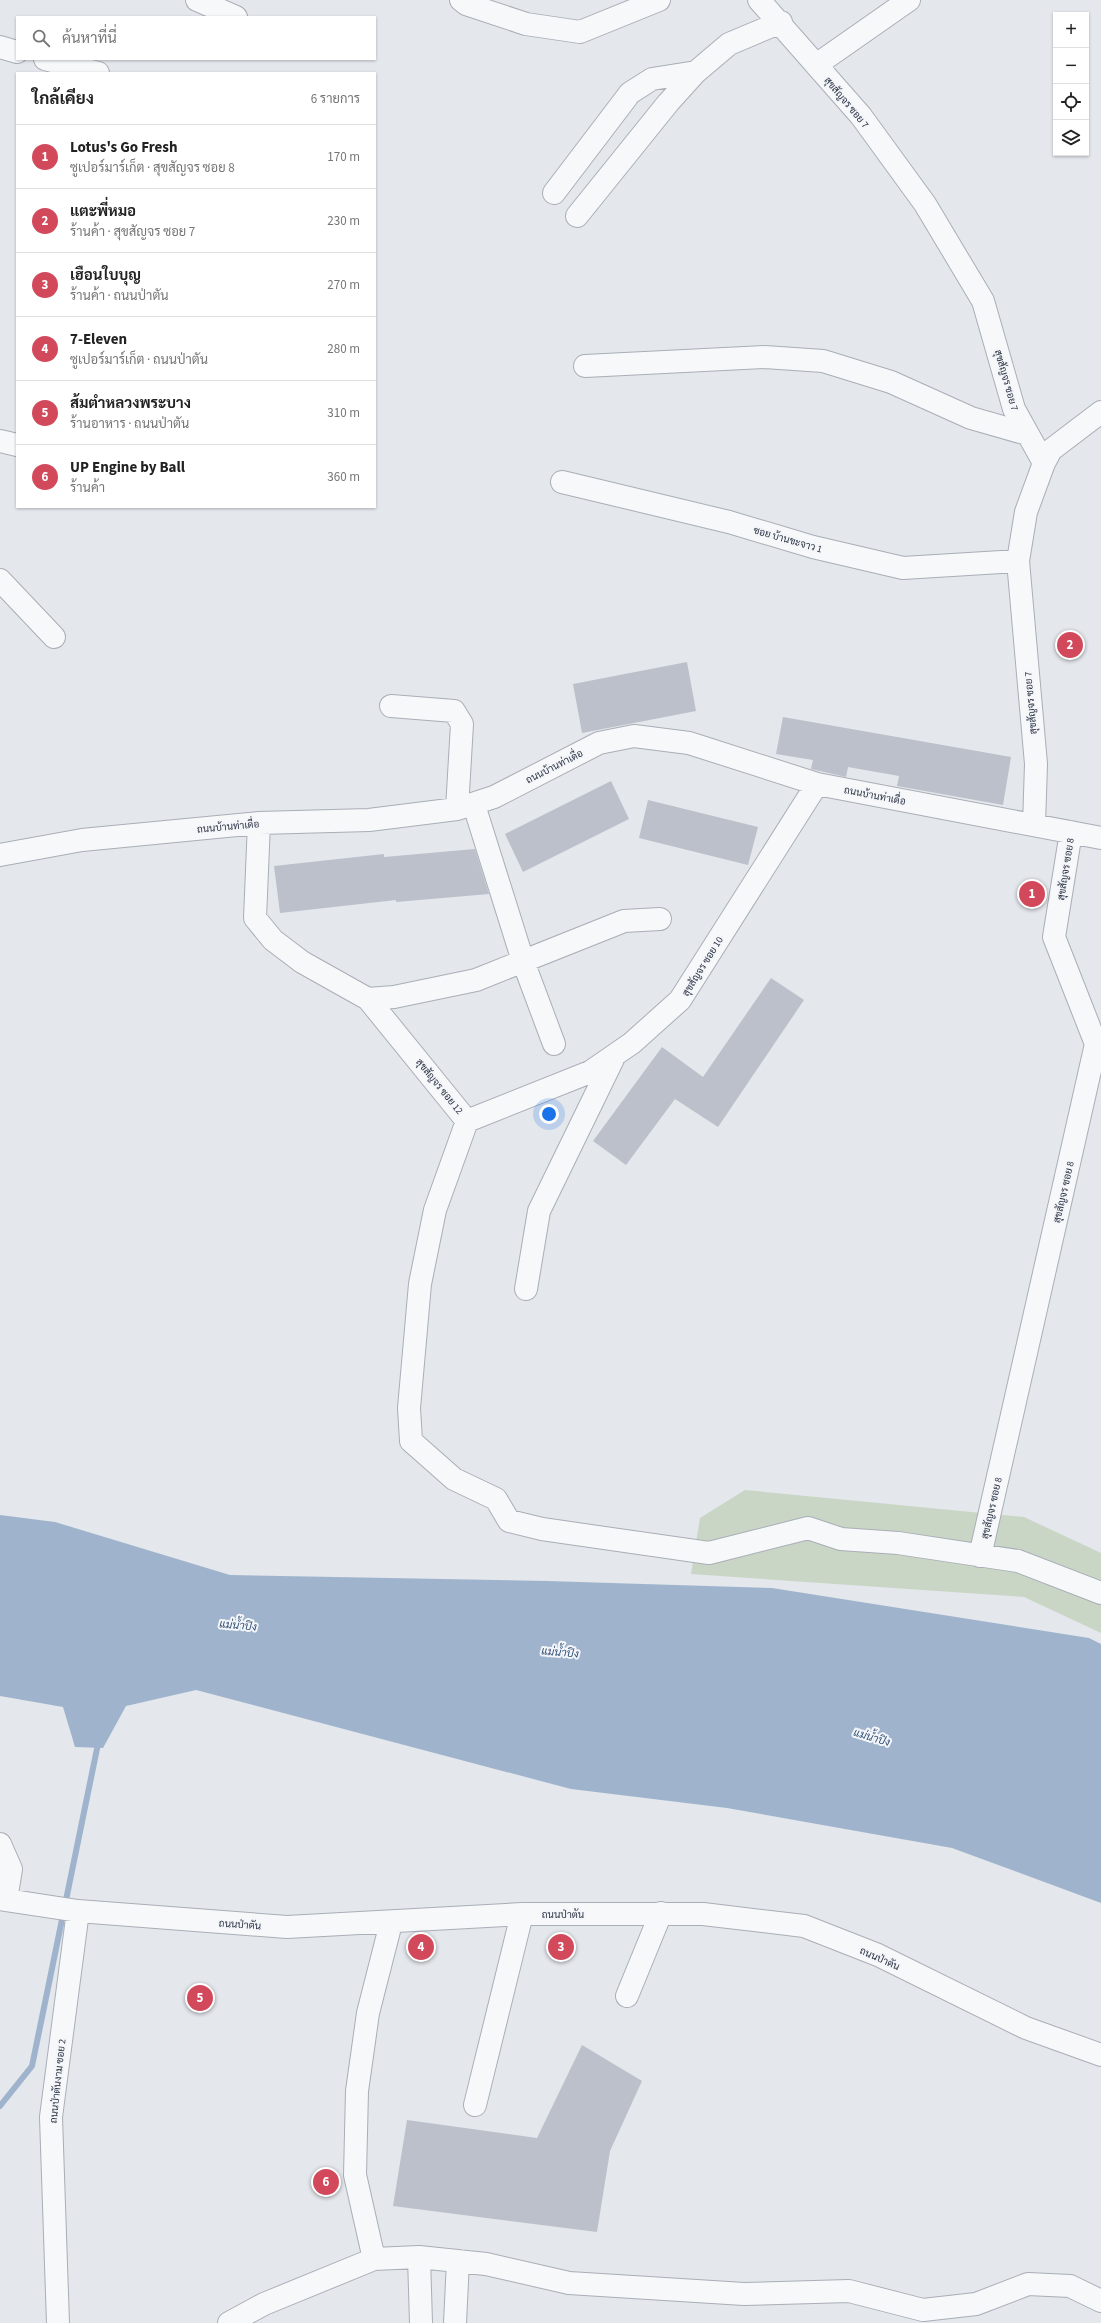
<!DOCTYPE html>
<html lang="th">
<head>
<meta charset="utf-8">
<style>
	:root { --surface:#fff; --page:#f2f2f2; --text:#222; --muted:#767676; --line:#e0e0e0; --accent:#d1495b }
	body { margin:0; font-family:"Source Sans 3",Sarabun,sans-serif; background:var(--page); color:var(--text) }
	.controls { position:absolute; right:12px; top:12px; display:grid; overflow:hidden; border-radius:0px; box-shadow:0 1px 3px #0004 }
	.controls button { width:36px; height:36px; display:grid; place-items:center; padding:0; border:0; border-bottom:1px solid var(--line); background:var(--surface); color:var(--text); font:20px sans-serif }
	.you { position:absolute; left:549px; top:1114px; width:14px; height:14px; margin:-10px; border:3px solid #fff; border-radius:50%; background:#1a73e8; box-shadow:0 0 0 6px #1a73e833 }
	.badge { display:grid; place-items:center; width:26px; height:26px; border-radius:50%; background:var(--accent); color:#fff; font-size:13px; font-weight:700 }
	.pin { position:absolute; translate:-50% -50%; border:2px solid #fff; box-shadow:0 1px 4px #0006 }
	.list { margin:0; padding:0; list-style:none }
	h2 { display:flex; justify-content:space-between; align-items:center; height:52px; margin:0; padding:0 16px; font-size:17px }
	h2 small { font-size:13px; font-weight:400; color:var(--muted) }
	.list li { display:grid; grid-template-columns:26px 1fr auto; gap:12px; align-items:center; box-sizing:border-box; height:64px; padding:0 16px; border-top:1px solid var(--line) }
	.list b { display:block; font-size:15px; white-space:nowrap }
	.list p { margin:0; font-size:13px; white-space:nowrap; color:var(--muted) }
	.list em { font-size:13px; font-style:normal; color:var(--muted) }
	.icon { flex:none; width:22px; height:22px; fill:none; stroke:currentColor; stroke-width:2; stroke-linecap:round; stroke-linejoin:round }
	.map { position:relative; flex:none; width:1101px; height:2323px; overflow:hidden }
	.search { position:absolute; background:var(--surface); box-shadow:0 1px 3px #0004; left:16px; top:16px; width:360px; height:44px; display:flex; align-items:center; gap:10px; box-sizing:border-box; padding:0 14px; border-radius:0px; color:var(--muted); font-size:15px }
	.panel { position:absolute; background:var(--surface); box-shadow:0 1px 3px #0004; left:16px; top:72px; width:360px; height:436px; border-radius:0px }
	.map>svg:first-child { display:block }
	.green { fill:#c9d6c5 }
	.water { fill:#9fb4cc }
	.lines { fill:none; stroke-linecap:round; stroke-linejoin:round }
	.stream { stroke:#9fb4cc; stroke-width:6 }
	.building { fill:#bbc0ca }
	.minor-casing { stroke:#a9aeb7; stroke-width:24 }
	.minor { stroke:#f7f8fa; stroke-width:22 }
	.labels { text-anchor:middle; stroke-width:4; stroke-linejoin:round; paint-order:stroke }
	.street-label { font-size:10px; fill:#2b3445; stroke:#f4f6f9 }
	.water-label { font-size:11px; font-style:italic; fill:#34527a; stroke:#f4f6f9 }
</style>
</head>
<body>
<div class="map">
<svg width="1101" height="2323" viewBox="0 0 1101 2323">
	<rect width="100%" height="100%" fill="#e4e7ec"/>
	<path class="green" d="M745,1490L1024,1517L1101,1553V1633L1024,1597L691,1574L700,1518Z"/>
	<path class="water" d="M0,1515L55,1522L230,1575L547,1581L772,1588L1089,1638L1101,1644V1903L952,1848L727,1808L571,1789L196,1690L126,1706L103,1748L75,1747L63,1707L0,1696Z"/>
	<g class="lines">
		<path class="stream" d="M0,2106L32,2066L99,1739"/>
	</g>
	<path class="building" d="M687,662L696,711L582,733L573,684Z
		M783,717L1011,757L1003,805L897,786L899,776L848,767L846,777L811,769L813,760L776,754Z
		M611,781L629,819L523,872L505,834Z
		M648,800L758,827L748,865L639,838Z
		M475,849L489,894L396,902V900L280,913L274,866L384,854V857Z
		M771,978L804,1000L718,1127L675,1099L626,1165L593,1141L662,1047L703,1077Z
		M582,2045L642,2081L610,2151L597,2232L393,2206L407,2120L537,2138Z"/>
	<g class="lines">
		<g class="minor-casing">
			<path id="minor" d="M197,0L236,17
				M461,0L466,4L526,24L580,32L659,0
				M759,0L861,116L925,204L983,301L1014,409L1044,463
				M0,47L17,52
				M45,59L98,73
				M816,65L909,0
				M554,193L630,93L652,79L696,72
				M577,216L668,103L696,72L729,44L781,22
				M585,366L765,357L823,361L891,382L971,418L1027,434
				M0,441L17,445
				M562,482L729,522L813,547L903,568L1018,561
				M0,580L54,637
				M391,706L454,711L462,724L457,809
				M474,805L523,961L554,1044
				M259,823L255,918L273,940L302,962L368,999L467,1121L435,1210L420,1284L409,1408L411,1441L454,1479L496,1499L509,1521L542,1529L709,1553L808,1528L841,1539L898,1543L1018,1561L1101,1593
				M1034,825L1036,764L1018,561L1026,512L1044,463L1051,450L1101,412
				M0,855L82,840L259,823L369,820L457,809L494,797L599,743L634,736L689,743L817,784L1101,838
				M368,999L394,997L476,980L624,921L660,919
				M467,1121L590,1072L632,1043L680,1000L817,784
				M526,1289L539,1211L614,1057
				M980,1556L1096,1044L1054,937L1071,832
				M0,1844L11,1869L6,1900
				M0,1899L78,1911L287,1927L522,1914H703L804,1926L878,1955L1026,2028L1101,2055
				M627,1996L661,1913
				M475,2105L522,1914
				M419,2257L421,2323
				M374,2259L355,2175L357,2091L368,2013L391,1923
				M58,2323L51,2117L78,1911
				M229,2323L264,2304L374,2259L419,2257L486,2264L569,2283L744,2294L849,2291L923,2310L976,2304L1028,2284L1070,2286L1101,2301
				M455,2323L458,2261"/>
		</g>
		<use href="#minor" class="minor"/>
	</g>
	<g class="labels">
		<g class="street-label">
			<text transform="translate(847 102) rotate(50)" y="4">สุขสัญจร ซอย 7</text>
			<text transform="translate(1007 380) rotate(74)" y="4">สุขสัญจร ซอย 7</text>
			<text transform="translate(788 539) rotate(16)" y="4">ซอย บ้านขะจาว 1</text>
			<text transform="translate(1030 703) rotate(-95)" y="4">สุขสัญจร ซอย 7</text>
			<text transform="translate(554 766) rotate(-27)" y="4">ถนนบ้านท่าเดื่อ</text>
			<text transform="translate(875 795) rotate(11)" y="4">ถนนบ้านท่าเดื่อ</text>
			<text transform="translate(228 826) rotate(-5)" y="4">ถนนบ้านท่าเดื่อ</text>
			<text transform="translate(1065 869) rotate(-81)" y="4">สุขสัญจร ซอย 8</text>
			<text transform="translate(702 966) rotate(-58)" y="4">สุขสัญจร ซอย 10</text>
			<text transform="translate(440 1086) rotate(51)" y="4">สุขสัญจร ซอย 12</text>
			<text transform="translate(1063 1192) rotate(-77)" y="4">สุขสัญจร ซอย 8</text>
			<text transform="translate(991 1508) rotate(-77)" y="4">สุขสัญจร ซอย 8</text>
			<text x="563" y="1918">ถนนป่าตัน</text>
			<text transform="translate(240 1924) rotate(4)" y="4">ถนนป่าตัน</text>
			<text transform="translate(880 1958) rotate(24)" y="4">ถนนป่าตัน</text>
			<text transform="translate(57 2081) rotate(-84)" y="4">ถนนป่าตันงาม ซอย 2</text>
		</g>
		<g class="water-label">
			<text transform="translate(238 1625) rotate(5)" y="4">แม่น้ำปิง</text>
			<text transform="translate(560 1652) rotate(5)" y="4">แม่น้ำปิง</text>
			<text transform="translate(872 1737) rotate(17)" y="4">แม่น้ำปิง</text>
		</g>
	</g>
</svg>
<div class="controls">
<button>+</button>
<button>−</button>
<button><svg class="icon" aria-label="locate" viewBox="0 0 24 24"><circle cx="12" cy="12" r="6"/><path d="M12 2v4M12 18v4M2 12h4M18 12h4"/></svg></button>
<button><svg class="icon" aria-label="layers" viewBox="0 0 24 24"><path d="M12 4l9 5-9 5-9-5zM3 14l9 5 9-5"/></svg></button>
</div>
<div class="you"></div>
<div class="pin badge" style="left:1032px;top:894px">1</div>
<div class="pin badge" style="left:1070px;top:645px">2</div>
<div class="pin badge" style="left:561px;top:1947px">3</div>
<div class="pin badge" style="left:421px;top:1947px">4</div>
<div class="pin badge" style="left:200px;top:1998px">5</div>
<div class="pin badge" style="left:326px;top:2182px">6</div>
<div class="search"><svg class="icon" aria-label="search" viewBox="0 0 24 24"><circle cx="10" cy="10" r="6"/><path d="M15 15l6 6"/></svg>ค้นหาที่นี่</div>
<section class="panel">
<h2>ใกล้เคียง<small>6 รายการ</small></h2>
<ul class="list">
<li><span class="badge">1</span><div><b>Lotus's Go Fresh</b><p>ซูเปอร์มาร์เก็ต · สุขสัญจร ซอย 8</p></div><em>170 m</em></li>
<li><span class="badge">2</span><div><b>แตะพี่หมอ</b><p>ร้านค้า · สุขสัญจร ซอย 7</p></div><em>230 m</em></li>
<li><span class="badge">3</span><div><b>เฮือนใบบุญ</b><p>ร้านค้า · ถนนป่าตัน</p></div><em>270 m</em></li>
<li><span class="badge">4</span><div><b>7-Eleven</b><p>ซูเปอร์มาร์เก็ต · ถนนป่าตัน</p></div><em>280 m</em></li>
<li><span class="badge">5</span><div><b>ส้มตำหลวงพระบาง</b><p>ร้านอาหาร · ถนนป่าตัน</p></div><em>310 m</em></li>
<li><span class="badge">6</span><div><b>UP Engine by Ball</b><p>ร้านค้า</p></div><em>360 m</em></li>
</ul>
</section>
</div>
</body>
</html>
